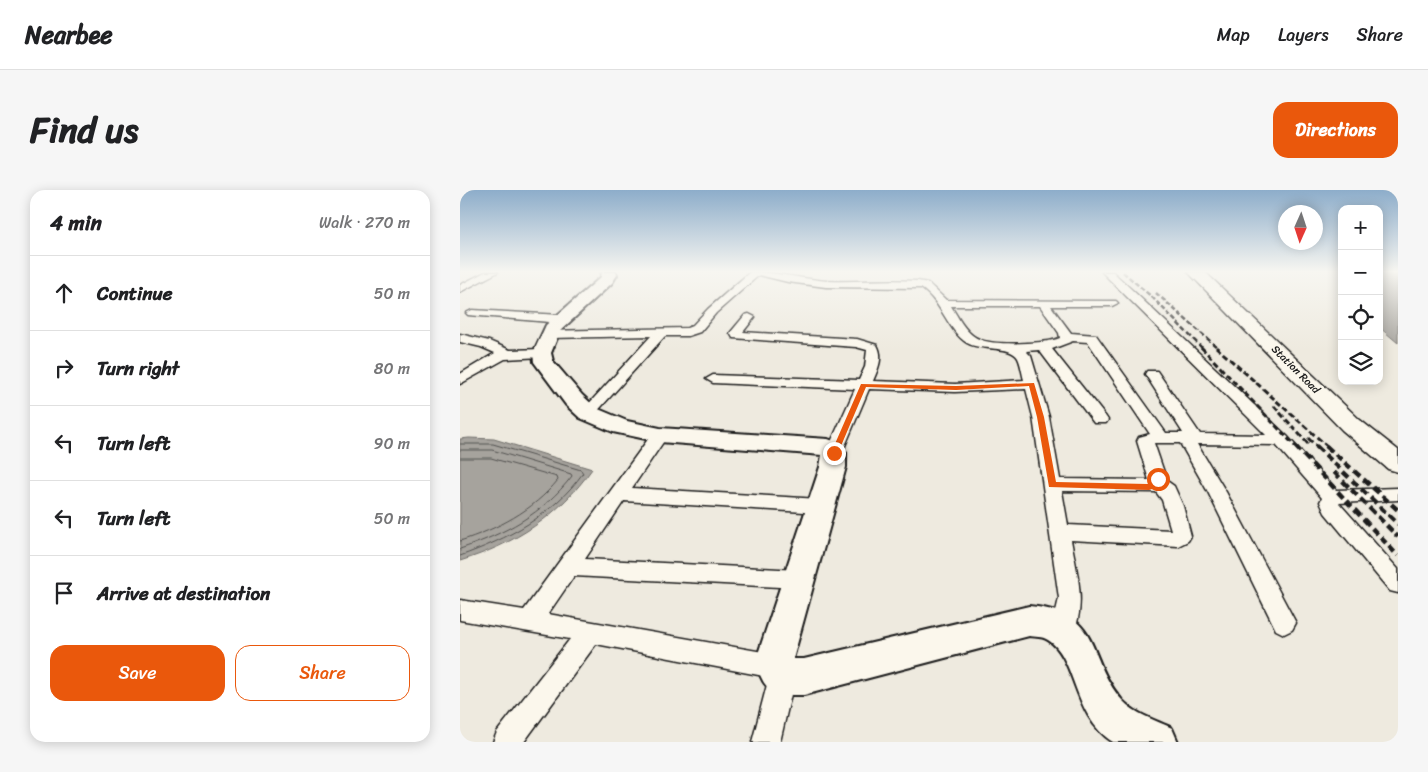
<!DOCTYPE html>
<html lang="en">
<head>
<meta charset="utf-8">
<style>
	:root { --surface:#fff; --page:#f6f6f6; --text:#202124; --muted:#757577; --line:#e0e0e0; --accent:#ea580c }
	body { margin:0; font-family:Sriracha,sans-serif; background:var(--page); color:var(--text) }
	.controls { position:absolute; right:15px; top:15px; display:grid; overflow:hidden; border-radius:10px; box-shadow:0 2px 12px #0003 }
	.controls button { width:45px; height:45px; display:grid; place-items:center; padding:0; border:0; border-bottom:1px solid var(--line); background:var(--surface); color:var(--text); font:25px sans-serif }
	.compass { position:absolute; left:818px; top:15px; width:45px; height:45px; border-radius:50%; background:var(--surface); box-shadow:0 2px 12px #0003; rotate:183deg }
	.stop { position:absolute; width:15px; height:15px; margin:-11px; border:4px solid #ea580c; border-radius:50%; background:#fff }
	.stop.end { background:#ea580c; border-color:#fff; box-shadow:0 1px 5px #0008 }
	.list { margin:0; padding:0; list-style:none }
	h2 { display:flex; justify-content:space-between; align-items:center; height:65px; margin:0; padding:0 20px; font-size:21px }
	h2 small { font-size:16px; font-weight:400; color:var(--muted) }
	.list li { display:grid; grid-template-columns:32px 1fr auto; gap:15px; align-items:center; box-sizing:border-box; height:75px; padding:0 20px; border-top:1px solid var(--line) }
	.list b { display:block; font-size:19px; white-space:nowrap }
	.list em { font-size:16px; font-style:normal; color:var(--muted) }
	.actions { display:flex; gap:10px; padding:15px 20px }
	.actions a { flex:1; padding:11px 0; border:1px solid var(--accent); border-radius:15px; text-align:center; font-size:18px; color:var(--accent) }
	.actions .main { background:var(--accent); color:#fff }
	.icon { flex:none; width:28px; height:28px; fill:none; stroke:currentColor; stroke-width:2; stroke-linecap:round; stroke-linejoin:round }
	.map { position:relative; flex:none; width:938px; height:552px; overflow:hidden; border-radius:15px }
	header { display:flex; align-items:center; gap:30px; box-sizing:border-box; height:70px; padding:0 25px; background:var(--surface); border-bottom:1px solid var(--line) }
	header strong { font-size:24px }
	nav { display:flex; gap:28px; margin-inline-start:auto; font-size:18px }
	.intro { display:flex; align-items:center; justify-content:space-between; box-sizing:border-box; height:120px; padding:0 30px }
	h1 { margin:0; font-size:35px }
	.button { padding:12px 22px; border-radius:15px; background:var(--accent); color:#fff; font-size:18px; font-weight:700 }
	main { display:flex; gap:30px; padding:0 30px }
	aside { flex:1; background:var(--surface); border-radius:15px; box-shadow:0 2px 12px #0003 }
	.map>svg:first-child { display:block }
	.water { fill:#a6a39d; stroke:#6f6d69 }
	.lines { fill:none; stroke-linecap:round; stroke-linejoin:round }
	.shore { stroke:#535250; stroke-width:1 }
	.street-casing { stroke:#1c1c1c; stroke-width:3 }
	.secondary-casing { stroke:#1c1c1c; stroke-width:4 }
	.primary-casing { stroke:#1c1c1c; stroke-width:3 }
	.street { fill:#fbf7ec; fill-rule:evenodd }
	.secondary { fill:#fbf7ec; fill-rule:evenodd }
	.primary { fill:#fbf7ec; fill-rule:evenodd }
	.rail-far2 { stroke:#1c1c1c; stroke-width:2.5; stroke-dasharray:5 2.5; stroke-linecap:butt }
	.rail-far1 { stroke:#1c1c1c; stroke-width:3; stroke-dasharray:6 3; stroke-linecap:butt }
	.rail { stroke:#1c1c1c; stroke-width:4.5; stroke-dasharray:8 4.5; stroke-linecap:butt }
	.route { fill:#ea580c }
	.labels { text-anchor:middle; stroke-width:5; stroke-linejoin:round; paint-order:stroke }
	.far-street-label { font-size:11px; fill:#1c1c1c; stroke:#fbf7ec }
</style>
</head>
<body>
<header>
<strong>Nearbee</strong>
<nav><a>Map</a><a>Layers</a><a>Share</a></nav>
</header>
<div class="intro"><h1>Find us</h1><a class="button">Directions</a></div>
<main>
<aside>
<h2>4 min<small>Walk · 270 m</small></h2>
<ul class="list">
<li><svg class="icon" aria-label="ahead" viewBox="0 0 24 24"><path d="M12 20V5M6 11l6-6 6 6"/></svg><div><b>Continue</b></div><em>50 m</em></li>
<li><svg class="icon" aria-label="right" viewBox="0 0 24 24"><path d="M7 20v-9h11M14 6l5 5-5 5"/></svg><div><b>Turn right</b></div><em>80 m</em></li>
<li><svg class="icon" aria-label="left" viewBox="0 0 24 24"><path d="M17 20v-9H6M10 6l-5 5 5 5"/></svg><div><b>Turn left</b></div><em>90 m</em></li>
<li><svg class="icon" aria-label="left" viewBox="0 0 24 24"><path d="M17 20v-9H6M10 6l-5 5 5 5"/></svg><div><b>Turn left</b></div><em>50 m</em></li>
<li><svg class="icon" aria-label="arrive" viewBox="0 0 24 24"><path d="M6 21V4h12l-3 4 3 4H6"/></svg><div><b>Arrive at destination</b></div></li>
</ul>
<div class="actions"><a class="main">Save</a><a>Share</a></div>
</aside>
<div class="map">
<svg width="938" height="552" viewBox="0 0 938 552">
	<rect width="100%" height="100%" fill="#eeeadf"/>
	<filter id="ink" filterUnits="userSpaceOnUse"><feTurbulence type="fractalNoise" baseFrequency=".02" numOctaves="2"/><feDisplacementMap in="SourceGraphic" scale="10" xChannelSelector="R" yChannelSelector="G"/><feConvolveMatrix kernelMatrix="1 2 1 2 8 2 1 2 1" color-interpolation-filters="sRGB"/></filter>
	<g filter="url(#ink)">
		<path class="water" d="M919,82H938V153L919,137Z
			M9,248L34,249L132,279C99,326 55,354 0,371V249Z"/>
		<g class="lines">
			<path class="shore" d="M0,254H33L121,280L123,283C93,325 48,349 0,366
				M0,260H32L111,284L112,286C83,324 44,344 0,359
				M0,268H31L97,287L98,290C73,321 37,339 0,351"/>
			<g class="street-casing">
				<path id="street" d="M25,82H38L0,102V95Z
					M290,82C316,82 341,89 368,91C398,92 428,89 458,91L468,93L486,110L656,111L658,113L652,116H591L611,143L636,145L706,243H723L685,184L687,181H697L740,244L806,245L642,82H653L827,246L876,300L938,298V310L879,313L938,379V403L930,401L865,323L860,312L862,308L816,255L737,254L766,302L836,433L832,440L824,444L816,440L748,302L720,253H694L707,291L714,296L723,316L731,346L728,351L718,356L611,350C617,383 627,415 612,447L604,450L596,447L592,439L599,408L573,227L566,199L495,202L409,199L382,263L380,267L374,268L368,267L366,263L395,199L253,193L246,189L253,185L399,190L405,177L407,160L396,157L273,148L270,143L285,125L289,124L295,127L283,142L397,149L417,155C424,167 418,179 413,191L495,194L564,190C562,183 561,174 558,168C551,155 520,161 507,153C488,141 482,112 461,98L366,97L328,92L299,85L256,123L240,142L228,146H205L133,226H123L120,223L123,220L191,146L88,148L82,144L84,141L227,138L232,136L248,119ZM491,116H580L599,143L600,148C586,154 533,156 519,149C506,144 498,127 491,116ZM613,151L628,152L690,244L679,247L677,251L689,290L600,289L589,227L571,166L566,161L579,160L634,233H646L648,230L646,227L592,159ZM602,301L696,302L702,310L711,340L608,335Z
					M12,120L102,125L108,129L102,133L8,125L6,123Z
					M0,144L29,151L50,160L82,159L89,163L82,167L45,169L0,194V184L35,163L21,157L0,152Z
					M200,240L206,241L208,245L172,298L360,309L367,311L370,316L367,321L360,323L164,311L125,369L338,380L346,383L349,389L346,395L338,398L114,386L88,424L314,464L323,467L327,476L331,478L335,487L320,552H292L309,487L136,454L64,552H33L37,542L110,449L0,430V410L64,420L194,241Z"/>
			</g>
			<g class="secondary-casing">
				<path id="secondary" d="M142,82H156L157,85L152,93L100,141L91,163L93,171L122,205L136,218L167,231L200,238L368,249L376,252L386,263V277L333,469H344L569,416C645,423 624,466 662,510C675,524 695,530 712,538L718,552H653C612,526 617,468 588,450C582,446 575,447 569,446L344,505C325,505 309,506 301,487C297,478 296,473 298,464L360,277L362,265L200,252L153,242L120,228L106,215L74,172L73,163L86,135L141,87Z"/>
			</g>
			<g class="primary-casing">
				<path id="primary" d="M728,82H745L900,230L938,260V282L928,279L882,240Z"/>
			</g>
			<use href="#street" class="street"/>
			<use href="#secondary" class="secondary"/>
			<use href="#primary" class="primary"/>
			<path class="rail-far2" d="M663,82L693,108L742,158
				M696,103L758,158"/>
			<path class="rail-far1" d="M741,157L836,257
				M756,157L868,257
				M814,216L849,255
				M848,248L857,257"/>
			<path class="rail" d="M835,256L938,366
				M856,256L938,334
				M866,256L938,320
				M874,282L938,347"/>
		</g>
	</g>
	<linearGradient id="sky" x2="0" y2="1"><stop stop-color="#8dadca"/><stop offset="0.51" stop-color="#f7f6f1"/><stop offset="1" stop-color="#f7f6f1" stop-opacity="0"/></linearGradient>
	<rect width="938" height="160" fill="url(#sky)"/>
	<path class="route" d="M574,193L584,227L596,292L688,294L693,292L695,287L698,286L702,289L700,296L689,300L589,297L577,227L569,196L496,200L406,197L378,263L374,266L371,263L401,194L496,196Z"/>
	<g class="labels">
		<g class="far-street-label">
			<text transform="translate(836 179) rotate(45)" y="4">Station Road</text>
		</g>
	</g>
</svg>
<div class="controls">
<button>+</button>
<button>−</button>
<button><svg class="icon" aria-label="locate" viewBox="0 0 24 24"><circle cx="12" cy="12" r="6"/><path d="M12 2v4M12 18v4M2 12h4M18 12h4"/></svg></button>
<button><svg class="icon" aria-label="layers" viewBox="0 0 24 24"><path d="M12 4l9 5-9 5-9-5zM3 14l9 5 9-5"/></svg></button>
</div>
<svg class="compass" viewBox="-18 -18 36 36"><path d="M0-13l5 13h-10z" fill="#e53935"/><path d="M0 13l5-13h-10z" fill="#757577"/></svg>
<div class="stop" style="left:698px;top:289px"></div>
<div class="stop end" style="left:374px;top:263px"></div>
</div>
</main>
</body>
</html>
